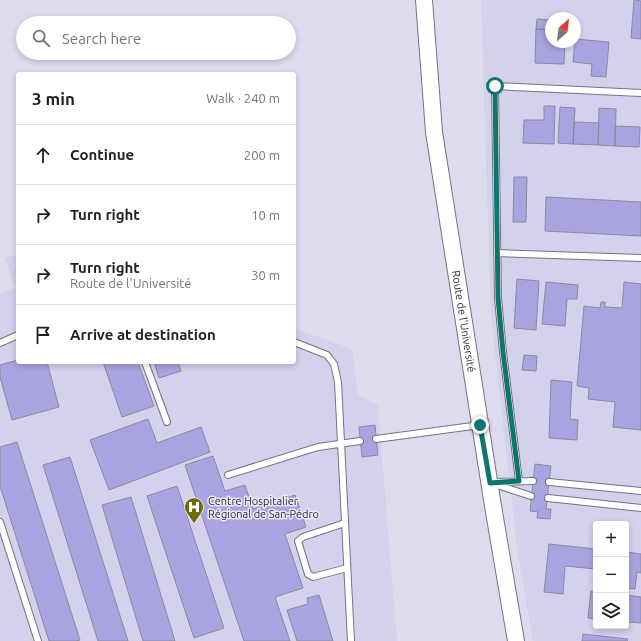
<!DOCTYPE html>
<html lang="en">
<head>
<meta charset="utf-8">
<style>
	:root { --surface:#fff; --page:#f2f2f2; --text:#222; --muted:#767676; --line:#e0e0e0 }
	body { margin:0; font-family:Ubuntu,sans-serif; background:var(--page); color:var(--text) }
	.controls { position:absolute; right:12px; bottom:12px; display:grid; overflow:hidden; border-radius:4px; box-shadow:0 2px 6px #0003 }
	.controls button { width:36px; height:36px; display:grid; place-items:center; padding:0; border:0; border-bottom:1px solid var(--line); background:var(--surface); color:var(--text); font:20px sans-serif }
	.compass { position:absolute; left:545px; top:12px; width:36px; height:36px; border-radius:50%; background:var(--surface); box-shadow:0 2px 6px #0003; rotate:28deg }
	.stop { position:absolute; width:12px; height:12px; margin:-9px; border:3px solid #0f766e; border-radius:50%; background:#fff }
	.stop.end { background:#0f766e; border-color:#fff; box-shadow:0 1px 4px #0008 }
	.list { margin:0; padding:0; list-style:none }
	h2 { display:flex; justify-content:space-between; align-items:center; height:52px; margin:0; padding:0 16px; font-size:17px }
	h2 small { font-size:13px; font-weight:400; color:var(--muted) }
	.list li { display:grid; grid-template-columns:26px 1fr auto; gap:12px; align-items:center; box-sizing:border-box; height:60px; padding:0 16px; border-top:1px solid var(--line) }
	.list b { display:block; font-size:15px; white-space:nowrap }
	.list p { margin:0; font-size:13px; white-space:nowrap; color:var(--muted) }
	.list em { font-size:13px; font-style:normal; color:var(--muted) }
	.icon { flex:none; width:22px; height:22px; fill:none; stroke:currentColor; stroke-width:2; stroke-linecap:round; stroke-linejoin:round }
	.map { position:relative; flex:none; width:641px; height:641px; overflow:hidden }
	.search { position:absolute; background:var(--surface); box-shadow:0 2px 6px #0003; left:16px; top:16px; width:280px; height:44px; display:flex; align-items:center; gap:10px; box-sizing:border-box; padding:0 14px; border-radius:22px; color:var(--muted); font-size:15px }
	.panel { position:absolute; background:var(--surface); box-shadow:0 2px 6px #0003; left:16px; top:72px; width:280px; height:292px; border-radius:4px }
	.map>svg:first-child { display:block }
	.built { fill:#d3d1eb; fill-rule:evenodd }
	.building { fill:#a9a3e2; stroke:#8b8a9c }
	.lines { fill:none; stroke-linecap:round; stroke-linejoin:round }
	.service-casing { stroke:#747384; stroke-width:8 }
	.tertiary-casing { stroke:#747384; stroke-width:18 }
	.service { stroke:#fff; stroke-width:6 }
	.tertiary { stroke:#fff; stroke-width:16 }
	.route { stroke:#0f766e; stroke-width:5 }
	.labels { text-anchor:middle; stroke-width:3; stroke-linejoin:round; paint-order:stroke }
	.street-label { font-size:11px; fill:#2c2b32; stroke:#eae9fc }
	.poi-label { font-size:11px; fill:#2c2b32; stroke:#eae9fc; text-anchor:start }
</style>
</head>
<body>
<div class="map">
<svg width="641" height="641" viewBox="0 0 641 641">
	<rect width="100%" height="100%" fill="#dddcef"/>
	<path class="built" d="M481,0H641V641H533L518,556L491,316ZM551,18H575V42H551ZM596,524H626V626H596Z
		M18,255V362H294V328L352,349L358,394L378,406L397,641H0V294L15,288L5,258Z"/>
	<path class="building" d="M634,0L641,1V39L631,38Z
		M537,19L551,20V30L536,29Z
		M536,29L551,30V42H565L564,64L535,63Z
		M575,39L609,42L606,77L591,76L592,64L573,62Z
		M544,106H555L554,144L523,143L524,120H544Z
		M560,107L575,108L573,144L558,143Z
		M599,108L616,109L615,146L598,145Z
		M574,122L599,123L598,145L573,144Z
		M615,126L640,127L639,147L615,146Z
		M514,177H527L526,222H513Z
		M546,197L641,202V236L545,231Z
		M517,279L539,281L536,330L514,328Z
		M546,282L578,285L577,299H567L565,326L542,324Z
		M624,282L641,284V430L613,427L615,402L588,399L589,388L577,386L584,306L600,308L601,302H605V307L622,308Z
		M524,355L537,356L536,371L522,370Z
		M18,360V362H47L59,407L12,420L0,377V365Z
		M103,362H138L154,406L122,417Z
		M154,362H178L181,371L159,378Z
		M551,380L572,382L570,419L578,420L577,440L549,438Z
		M148,419L157,443L201,427L210,452L109,490L90,440Z
		M375,425L378,455L362,457L359,427Z
		M17,442L80,640L76,641H49L0,486V447Z
		M213,456L225,491L245,485L253,509L295,495L306,527L285,534L303,588L275,597L290,641H244L185,465Z
		M70,457L128,641H98L43,465Z
		M535,464L551,466L546,509H551L550,519L537,518L538,512L530,511Z
		M177,486L224,628L194,638L147,496Z
		M131,497L175,641H143L102,505Z
		M549,544L596,549V569L565,566L563,594L544,592Z
		M626,552L641,554V573L637,572L635,589L626,588Z
		M591,591L596,592V619L588,618Z
		M319,595L333,641H297L287,610L308,604L307,598Z
		M626,595L641,597V623L626,622Z
		M583,634L628,639L627,641H582Z"/>
	<g class="lines">
		<g class="service-casing">
			<path id="service" d="M497,253L641,258
				M294,342L327,355L334,364L338,382L351,641
				M0,343L18,335
				M145,362L167,422
				M376,439L480,425
				M228,475L318,447L360,441
				M519,481L503,352L498,298L495,86L641,93
				M495,482L533,481
				M549,482L641,491
				M491,483L531,496
				M548,498L641,508
				M0,522L38,641
				M345,523L303,537L298,541L308,574L313,577L347,568"/>
		</g>
		<g class="tertiary-casing">
			<g id="tertiary">
				<path id="s1" d="M424,0L434,132L493,506L516,641"/>
			</g>
		</g>
		<use href="#service" class="service"/>
		<use href="#tertiary" class="tertiary"/>
	</g>
	<g class="lines">
		<path class="route" d="M480,425L490,483L519,481L503,352L498,298L495,86"/>
	</g>
	<defs>
		<g id="hospital-pin" transform="scale(1)"><path d="M0 17L-7.5 6A9.5 9.5 0 1 1 7.5 6Z" fill="#6d6b0a" stroke="#eae9fc"/><path d="M-5-5h3v3.5h4V-5h3V5h-3V1.5h-4V5h-3Z" fill="#fff"/></g>
	</defs>
	<g fill-rule="evenodd">
		<use href="#hospital-pin" x="194" y="507"/>
	</g>
	<g class="labels">
		<g class="street-label">
			<text dy="4" stroke="none"><textPath href="#s1" startOffset="324">Route de l'Université</textPath></text>
		</g>
		<g class="poi-label">
			<text x="208" y="505">Centre Hospitalier<tspan x="208" dy="13">Régional de San-Pédro</tspan></text>
		</g>
	</g>
</svg>
<div class="controls">
<button>+</button>
<button>−</button>
<button><svg class="icon" aria-label="layers" viewBox="0 0 24 24"><path d="M12 4l9 5-9 5-9-5zM3 14l9 5 9-5"/></svg></button>
</div>
<svg class="compass" viewBox="-18 -18 36 36"><path d="M0-13l5 13h-10z" fill="#e53935"/><path d="M0 13l5-13h-10z" fill="#767676"/></svg>
<div class="stop" style="left:495px;top:86px"></div>
<div class="stop end" style="left:480px;top:425px"></div>
<div class="search"><svg class="icon" aria-label="search" viewBox="0 0 24 24"><circle cx="10" cy="10" r="6"/><path d="M15 15l6 6"/></svg>Search here</div>
<section class="panel">
<h2>3 min<small>Walk · 240 m</small></h2>
<ul class="list">
<li><svg class="icon" aria-label="ahead" viewBox="0 0 24 24"><path d="M12 20V5M6 11l6-6 6 6"/></svg><div><b>Continue</b></div><em>200 m</em></li>
<li><svg class="icon" aria-label="right" viewBox="0 0 24 24"><path d="M7 20v-9h11M14 6l5 5-5 5"/></svg><div><b>Turn right</b></div><em>10 m</em></li>
<li><svg class="icon" aria-label="right" viewBox="0 0 24 24"><path d="M7 20v-9h11M14 6l5 5-5 5"/></svg><div><b>Turn right</b><p>Route de l'Université</p></div><em>30 m</em></li>
<li><svg class="icon" aria-label="arrive" viewBox="0 0 24 24"><path d="M6 21V4h12l-3 4 3 4H6"/></svg><div><b>Arrive at destination</b></div></li>
</ul>
</section>
</div>
</body>
</html>
